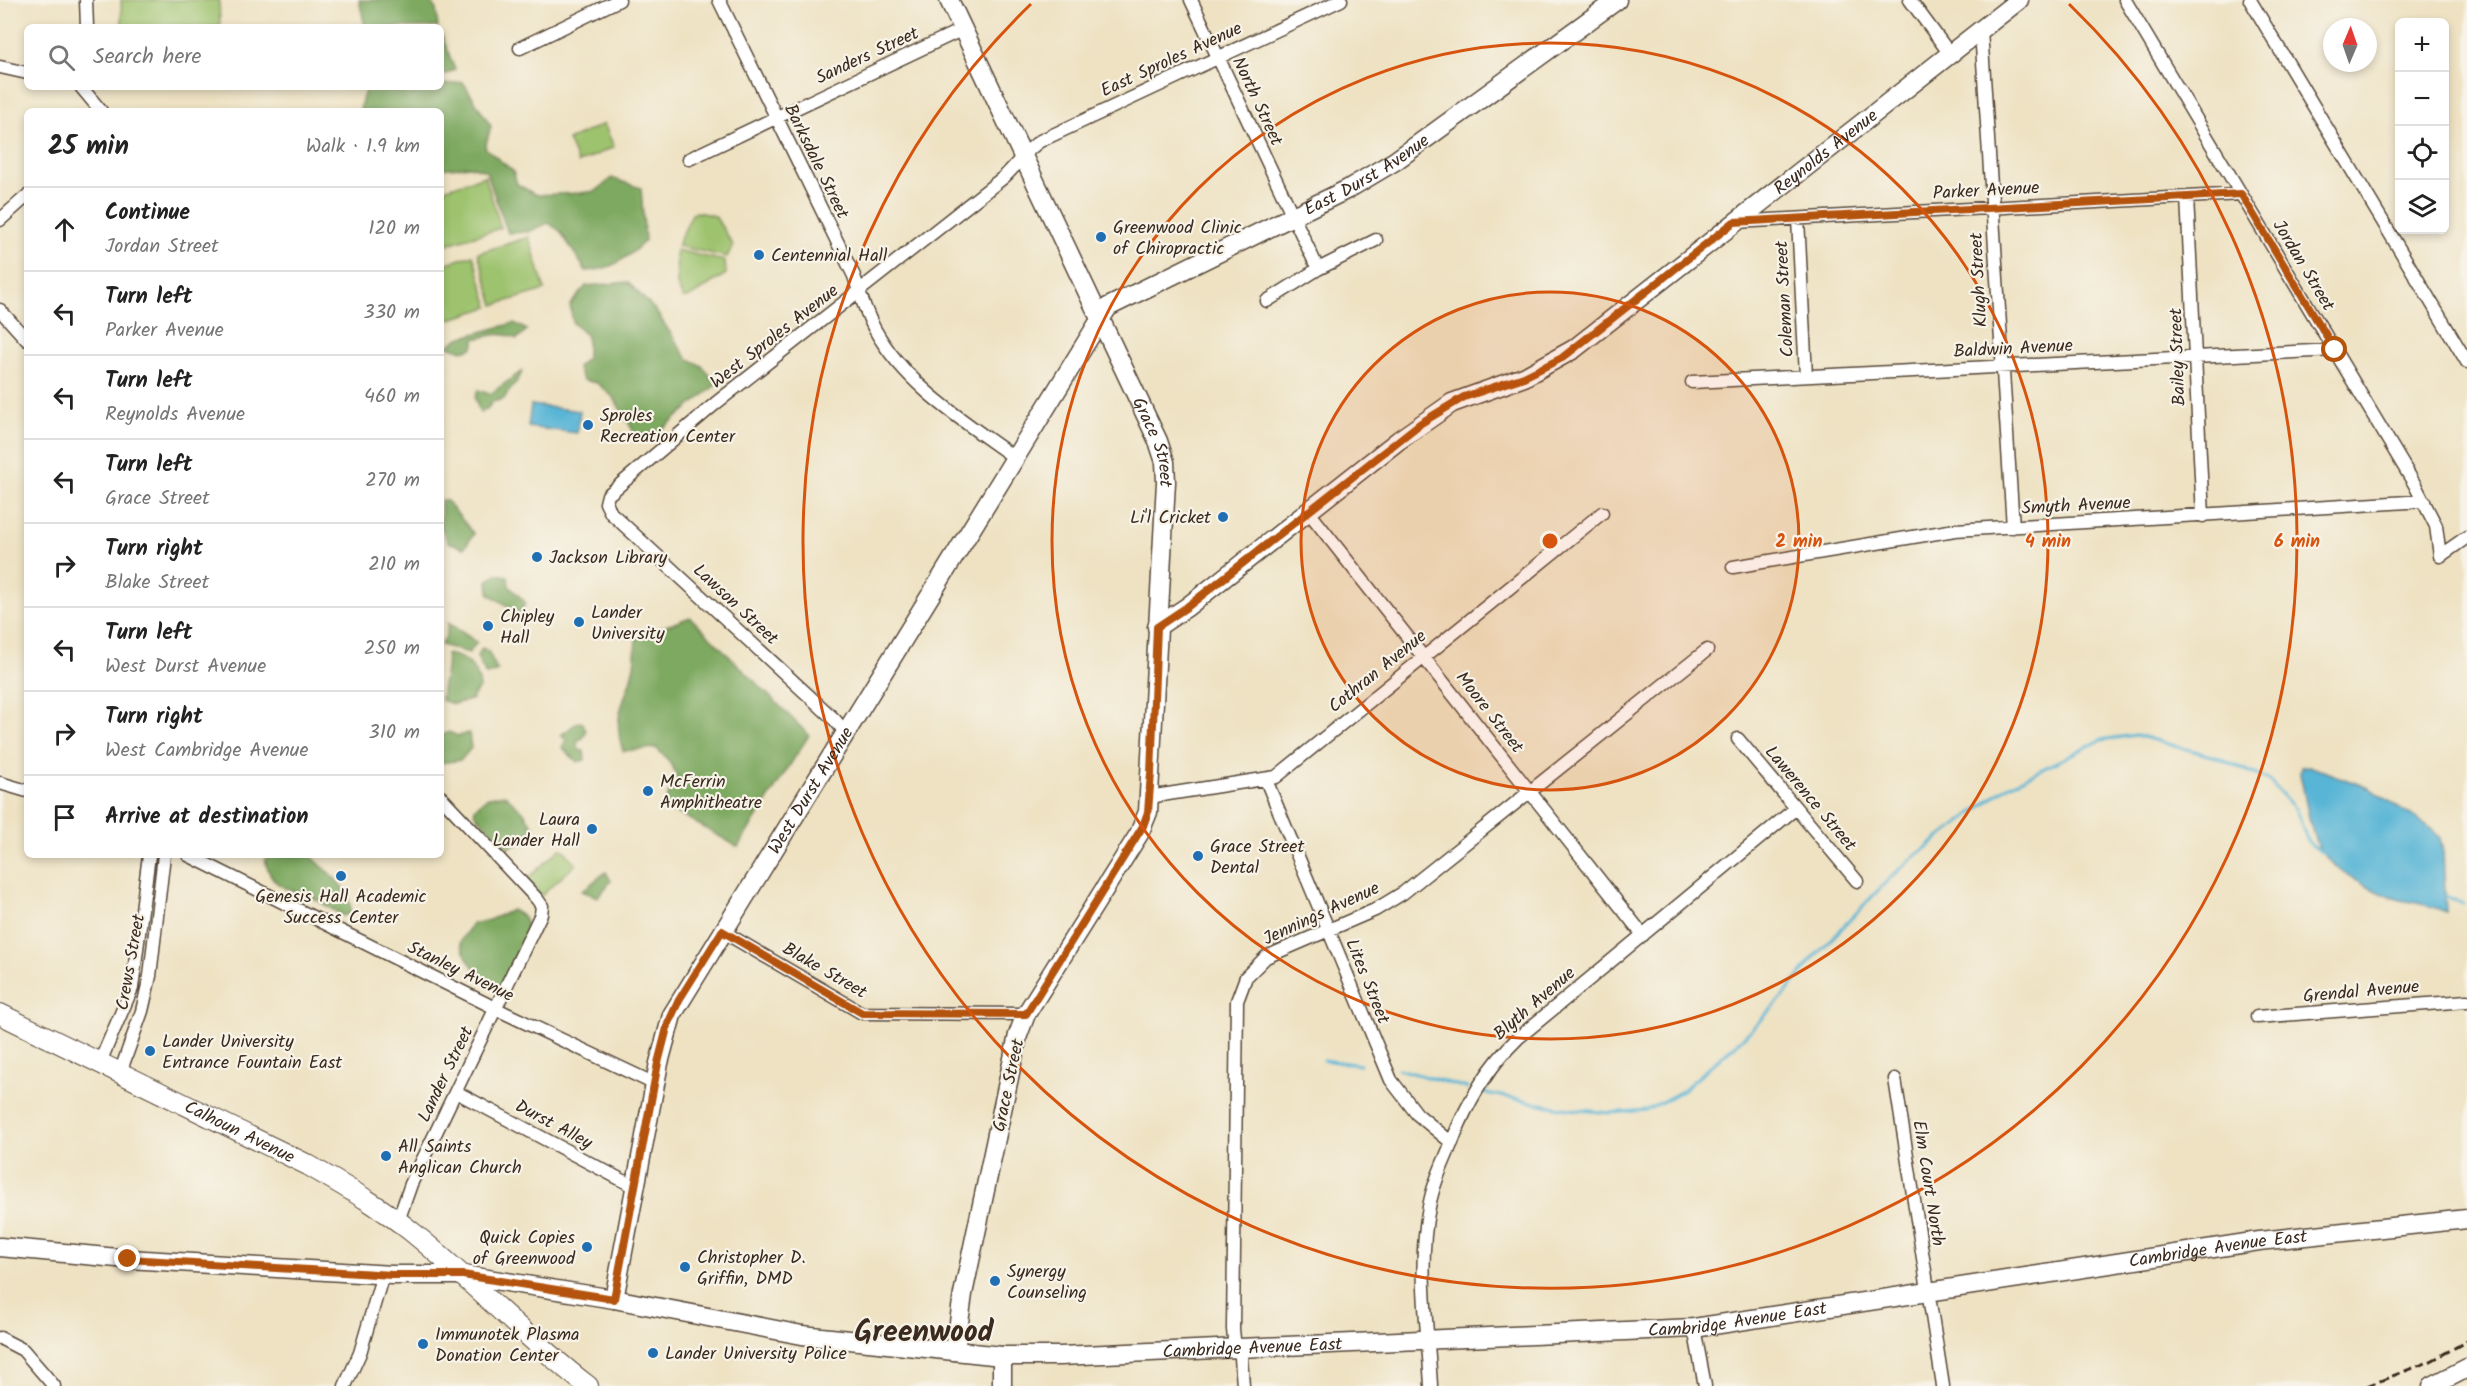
<!DOCTYPE html>
<html lang="en">
<head>
<meta charset="utf-8">
<style>
	:root { --surface:#fff; --page:#f2f2f2; --text:#222; --muted:#767676; --line:#e0e0e0 }
	body { margin:0; font-family:Kalam,sans-serif; background:var(--page); color:var(--text) }
	.controls { position:absolute; right:18px; top:18px; display:grid; overflow:hidden; border-radius:9px; box-shadow:0 3px 9px #0003 }
	.controls button { width:54px; height:54px; display:grid; place-items:center; padding:0; border:0; border-bottom:2px solid var(--line); background:var(--surface); color:var(--text); font:30px sans-serif }
	.compass { position:absolute; left:2323px; top:18px; width:54px; height:54px; border-radius:50%; background:var(--surface); box-shadow:0 3px 9px #0003; rotate:2deg }
	.stop { position:absolute; width:18px; height:18px; margin:-14px; border:4px solid #b45309; border-radius:50%; background:#fff }
	.stop.end { background:#b45309; border-color:#fff; box-shadow:0 2px 6px #0008 }
	.list { margin:0; padding:0; list-style:none }
	h2 { display:flex; justify-content:space-between; align-items:center; height:78px; margin:0; padding:0 24px; font-size:26px }
	h2 small { font-size:20px; font-weight:400; color:var(--muted) }
	.list li { display:grid; grid-template-columns:39px 1fr auto; gap:18px; align-items:center; box-sizing:border-box; height:84px; padding:0 24px; border-top:2px solid var(--line) }
	.list b { display:block; font-size:22px; white-space:nowrap }
	.list p { margin:0; font-size:20px; white-space:nowrap; color:var(--muted) }
	.list em { font-size:20px; font-style:normal; color:var(--muted) }
	.icon { flex:none; width:33px; height:33px; fill:none; stroke:currentColor; stroke-width:2; stroke-linecap:round; stroke-linejoin:round }
	.map { position:relative; flex:none; width:2467px; height:1386px; overflow:hidden }
	.search { position:absolute; background:var(--surface); box-shadow:0 3px 9px #0003; left:24px; top:24px; width:420px; height:66px; display:flex; align-items:center; gap:15px; box-sizing:border-box; padding:0 21px; border-radius:9px; color:var(--muted); font-size:22px }
	.panel { position:absolute; background:var(--surface); box-shadow:0 3px 9px #0003; left:24px; top:108px; width:420px; height:750px; border-radius:9px }
	.map>svg:first-child { display:block }
	.green { fill:#9ec36e; stroke:#6c7646; stroke-width:1.5 }
	.forest { fill:#7ea961; stroke:#5c6a40; stroke-width:1.5 }
	.water { fill:#58b5d6; stroke:#4a707a; stroke-width:1.5 }
	.lines { fill:none; stroke-linecap:round; stroke-linejoin:round }
	.stream { stroke:#58b5d6; stroke-width:3 }
	.street-casing { stroke:#564637; stroke-width:15 }
	.secondary-casing { stroke:#564637; stroke-width:21 }
	.primary-casing { stroke:#564637; stroke-width:22 }
	.street { stroke:#fff; stroke-width:12 }
	.secondary { stroke:#fff; stroke-width:18 }
	.primary { stroke:#fff; stroke-width:20 }
	.rail { stroke:#3b2a1e; stroke-width:3; stroke-dasharray:9 4.5; stroke-linecap:butt }
	.route { stroke:#b45309; stroke-width:8 }
	.ring { fill:none; stroke:#d7540e; stroke-width:3 }
	.poi-dot { fill:#1f6fb2; stroke:#f7f3e8; stroke-width:2 }
	.labels { text-anchor:middle; stroke-width:4.5; stroke-linejoin:round; paint-order:stroke }
	.street-label { font-size:18px; fill:#3b2a1e; stroke:#f7f3e8 }
	.poi-label { font-size:18px; fill:#3b2a1e; stroke:#f7f3e8; text-anchor:start }
	.town-label { font-size:30px; font-weight:bold; fill:#3b2a1e; stroke:#f7f3e8 }
	.centre { fill:#d7540e; stroke:#f7f3e8; stroke-width:3 }
	.ring-label { font-size:18px; text-anchor:middle; font-weight:bold; fill:#d7540e; stroke:#f7f3e8; stroke-width:4.5; stroke-linejoin:round; paint-order:stroke }
</style>
</head>
<body>
<div class="map">
<svg width="2467" height="1386" viewBox="0 0 2467 1386">
	<rect width="100%" height="100%" fill="#f7f3e8"/>
	<filter id="ink" filterUnits="userSpaceOnUse"><feTurbulence type="fractalNoise" baseFrequency=".0167" numOctaves="2"/><feDisplacementMap in="SourceGraphic" scale="12" xChannelSelector="R" yChannelSelector="G"/><feConvolveMatrix kernelMatrix="1 2 1 2 8 2 1 2 1" color-interpolation-filters="sRGB"/></filter>
	<filter id="wash" filterUnits="userSpaceOnUse"><feTurbulence type="fractalNoise" baseFrequency=".008" numOctaves="4" result="noise"/><feDisplacementMap in="SourceGraphic" scale="24" xChannelSelector="R" yChannelSelector="G"/><feGaussianBlur stdDeviation="1.35" result="paint"/><feColorMatrix in="noise" values="0 0 0 0 0 0 0 0 0 0 0 0 0 0 0 0 0 1.4 0 .05"/><feComposite in="paint" operator="in"/></filter>
	<g filter="url(#wash)">
		<rect width="100%" height="100%" fill="#eee2c3"/>
		<path class="green" d="M121,0H219L220,27H122Z
			M604,124L614,147L578,163L568,140Z
			M485,176L501,228L441,246V190Z
			M697,212L715,216L733,245L727,257L677,246L692,214Z
			M529,237L545,290L494,305L478,253Z
			M676,250L725,261L726,274L688,298H683L677,285Z
			M473,255L489,307L441,322V265Z
			M560,849L564,850L576,864L541,896L527,879Z"/>
		<path class="forest" d="M359,0H430L436,9L438,27H365Z
			M441,33L455,70L441,76Z
			M463,82L491,126L485,148L513,171L517,184L536,195L580,193L596,191L612,178L641,188L645,241C626,259 612,270 586,271L560,231L548,223L528,232L508,233L486,171L470,166L441,169V111H362L360,107L366,87H415L414,94L427,87Z
			M628,282L655,310L687,358L702,366L717,384L648,441L635,434L614,398L597,383L583,380L577,367L587,358V336L573,323L570,305L586,286Z
			M514,323L527,330L517,339C503,331 490,335 475,339L473,348L462,351L448,346L459,338Z
			M522,371C519,383 509,388 504,399L492,402L488,408L480,413L475,398L478,390L490,394Z
			M441,500H446L474,534L464,548L448,542L441,527Z
			M496,574L508,576L509,586L526,603L519,613L489,594L488,580Z
			M690,617L809,735L738,847L682,815L662,809L677,775L668,760L656,748L623,751C611,714 626,703 633,670C636,659 635,647 636,637Z
			M448,623L477,642L469,653L441,645L446,636Z
			M482,648L488,651L498,671L486,675L477,657Z
			M446,654C465,656 477,667 480,686L471,700L453,704L441,700C441,684 449,669 446,654Z
			M578,722L583,723L586,731L583,738L577,741L578,750L584,751L585,760L577,762L562,747L566,740L561,735Z
			M449,732L458,736L469,733L471,748L461,760L441,763V736Z
			M505,795L523,811L534,828L521,843L507,848L474,813L475,808L488,797Z
			M271,855H310C326,871 352,888 351,913L343,916C333,910 323,903 313,898C288,888 271,890 265,859Z
			M606,872L611,881L598,897L582,891Z
			M512,910L524,917L529,932L502,987C479,979 468,964 460,942L472,924L489,920Z"/>
		<path class="water" d="M531,405L580,411L577,433L528,427Z
			M2309,766L2369,788L2428,826L2440,838L2443,852L2446,912C2431,905 2417,903 2401,900C2376,894 2330,869 2318,846C2309,830 2305,793 2300,774L2301,767Z"/>
		<g class="lines">
			<path class="stream" d="M2446,896L2463,904
				M1323,1060L1360,1065
				M1398,1069L1467,1088
				M1481,1092L1561,1108L1610,1113L1647,1110L1682,1091L1742,1039L1782,998L1815,956L1890,878L1918,854L2008,786L2101,740L2136,735L2215,757L2269,780L2296,810L2308,842L2324,854"/>
		</g>
	</g>
	<g filter="url(#ink)">
		<g class="lines">
			<g class="street-casing">
				<path id="street" d="M86,0L87,27
					M719,0L854,276C860,294 865,311 874,328C905,385 964,421 1015,458
					M1191,0L1318,269
					M1910,0L1950,54
					M2125,0L2415,485L2436,526L2440,556L2467,537
					M2250,0L2467,362
					M1981,30L2013,527
					M520,48L619,0
					M0,67L27,73
					M81,87L101,111
					M689,159L963,29
					M2187,197L2203,516
					M1798,219L1806,376
					M0,220L27,196
					M1735,222L2241,194
					M1267,301L1318,269L1376,240
					M0,310L27,340
					M1692,382L2335,350
					M1308,511L1643,935
					M1733,567L1955,530L2424,501
					M845,732L835,720L611,513L606,503L608,495L716,403L1004,177C1017,165 1026,150 1040,141L1341,0
					M1738,739L1857,881
					M1266,780L1391,1080L1417,1114L1452,1143
					M0,783L27,791
					M1149,797L1276,777L1602,513
					M188,855L507,1014L655,1084
					M722,931L862,1013L1026,1014
					M2257,1017L2467,1001
					M100,1062L132,988L149,855
					M120,1073L142,1011L150,976L164,855
					M1895,1079L1943,1386
					M456,1092L635,1187
					M398,1221L411,1184L541,914L542,906L537,899L441,797
					M1694,1328L1705,1386
					M0,1338L23,1350L54,1386
					M345,1386L360,1353L383,1274
					M1243,1386L1241,1357L1234,1339L1233,1329L1237,1001L1246,977L1266,957L1375,910L1403,893L1707,650
					M1431,1386C1428,1327 1417,1267 1429,1207C1433,1184 1443,1164 1452,1142C1467,1102 1487,1068 1518,1038L1796,808"/>
			</g>
			<g class="secondary-casing">
				<g id="secondary">
					<path id="s1" d="M949,0L1158,441L1165,462L1166,482L1148,812L1139,834L1026,1014L1018,1035L963,1294L955,1351"/>
					<path id="s2" d="M1157,627L1187,607L1399,440L1452,403L1524,377L1574,349L2019,0"/>
					<path id="s3" d="M0,1247L128,1259L392,1275H463L614,1299L802,1335L1002,1356H1060L1694,1328L2259,1241L2467,1219"/>
					<path id="s4" d="M614,1299L659,1063L672,1015L1108,307L1348,189L1395,161L1617,0"/>
					<path d="M1002,1356V1386"/>
					<path d="M2432,1386L2467,1368"/>
				</g>
			</g>
			<g class="primary-casing">
				<g id="primary">
					<path id="s5" d="M0,1014L308,1165C344,1186 380,1206 412,1232C473,1281 526,1339 588,1386"/>
				</g>
			</g>
			<use href="#street" class="street"/>
			<use href="#secondary" class="secondary"/>
			<use href="#primary" class="primary"/>
			<path class="rail" d="M2367,1386L2431,1361L2467,1341"/>
		</g>
	</g>
	<g class="lines" filter="url(#ink)">
		<path class="route" d="M128,1259L392,1275H463L614,1299L658,1063L668,1024L679,1000L722,931L862,1013L1026,1014L1143,826L1148,812L1151,773L1157,627L1187,607L1421,423L1464,397L1524,377L1562,358L1734,222L2241,194L2335,350"/>
	</g>
	<circle cx="1550" cy="541" r="249" fill="#d7540e" fill-opacity=".12"/>
	<g class="ring">
		<circle cx="1550" cy="541" r="249"/>
		<circle cx="1550" cy="541" r="498"/>
		<path d="M2069 4A747 747 0 1 1 1031 4"/>
	</g>
	<g class="poi-dot">
		<circle cx="1101" cy="237" r="6"/>
		<circle cx="759" cy="255" r="6"/>
		<circle cx="588" cy="425" r="6"/>
		<circle cx="1223" cy="517" r="6"/>
		<circle cx="537" cy="557" r="6"/>
		<circle cx="579" cy="622" r="6"/>
		<circle cx="488" cy="626" r="6"/>
		<circle cx="648" cy="791" r="6"/>
		<circle cx="592" cy="829" r="6"/>
		<circle cx="1198" cy="856" r="6"/>
		<circle cx="341" cy="876" r="6"/>
		<circle cx="150" cy="1051" r="6"/>
		<circle cx="386" cy="1156" r="6"/>
		<circle cx="587" cy="1247" r="6"/>
		<circle cx="685" cy="1267" r="6"/>
		<circle cx="995" cy="1281" r="6"/>
		<circle cx="423" cy="1344" r="6"/>
		<circle cx="653" cy="1353" r="6"/>
	</g>
	<g class="labels">
		<g class="street-label">
			<text transform="translate(867 55) rotate(-25)" y="6">Sanders Street</text>
			<text transform="translate(1171 59) rotate(-25)" y="6">East Sproles Avenue</text>
			<text transform="translate(1258 101) rotate(65)" y="6">North Street</text>
			<text dy="6" stroke="none"><textPath href="#s2" startOffset="824">Reynolds Avenue</textPath></text>
			<text transform="translate(817 161) rotate(64)" y="6">Barksdale Street</text>
			<text dy="6" stroke="none"><textPath href="#s4" startOffset="1412">East Durst Avenue</textPath></text>
			<text transform="translate(1986 190) rotate(-3)" y="6">Parker Avenue</text>
			<text transform="translate(2304 265) rotate(59)" y="6">Jordan Street</text>
			<text transform="translate(1978 280) rotate(-93)" y="6">Klugh Street</text>
			<text transform="translate(1784 299) rotate(-93)" y="6">Coleman Street</text>
			<text transform="translate(774 336) rotate(-38)" y="6">West Sproles Avenue</text>
			<text transform="translate(2013 348) rotate(-3)" y="6">Baldwin Avenue</text>
			<text transform="translate(2177 357) rotate(-92)" y="6">Bailey Street</text>
			<text dy="6" stroke="none"><textPath href="#s1" startOffset="488">Grace Street</textPath></text>
			<text transform="translate(2076 505) rotate(-3)" y="6">Smyth Avenue</text>
			<text transform="translate(736 604) rotate(43)" y="6">Lawson Street</text>
			<text transform="translate(1377 671) rotate(-39)" y="6">Cothran Avenue</text>
			<text transform="translate(1490 712) rotate(52)" y="6">Moore Street</text>
			<text dy="6" stroke="none"><textPath href="#s4" startOffset="554">West Durst Avenue</textPath></text>
			<text transform="translate(1811 798) rotate(50)" y="6">Lawerence Street</text>
			<text transform="translate(1321 913) rotate(-25)" y="6">Jennings Avenue</text>
			<text transform="translate(130 962) rotate(-80)" y="6">Crews Street</text>
			<text transform="translate(825 970) rotate(30)" y="6">Blake Street</text>
			<text transform="translate(461 971) rotate(26)" y="6">Stanley Avenue</text>
			<text transform="translate(1368 981) rotate(68)" y="6">Lites Street</text>
			<text transform="translate(2361 991) rotate(-5)" y="6">Grendal Avenue</text>
			<text transform="translate(1534 1003) rotate(-41)" y="6">Blyth Avenue</text>
			<text transform="translate(445 1074) rotate(-64)" y="6">Lander Street</text>
			<text transform="translate(1008 1085) rotate(-78)" y="6">Grace Street</text>
			<text transform="translate(554 1124) rotate(28)" y="6">Durst Alley</text>
			<text dy="6" stroke="none"><textPath href="#s5" startOffset="267">Calhoun Avenue</textPath></text>
			<text transform="translate(1929 1183) rotate(81)" y="6">Elm Court North</text>
			<text dy="6" stroke="none"><textPath href="#s3" startOffset="2232">Cambridge Avenue East</textPath></text>
			<text dy="6" stroke="none"><textPath href="#s3" startOffset="1746">Cambridge Avenue East</textPath></text>
			<text dy="6" stroke="none"><textPath href="#s3" startOffset="1260">Cambridge Avenue East</textPath></text>
		</g>
		<g class="poi-label">
			<text x="1113" y="233">Greenwood Clinic<tspan x="1113" dy="21">of Chiropractic</tspan></text>
			<text x="771" y="261">Centennial Hall</text>
			<text x="600" y="421">Sproles<tspan x="600" dy="21">Recreation Center</tspan></text>
			<text x="1211" y="523" text-anchor="end">Li'l Cricket</text>
			<text x="549" y="563">Jackson Library</text>
			<text x="591" y="618">Lander<tspan x="591" dy="21">University</tspan></text>
			<text x="500" y="622">Chipley<tspan x="500" dy="21">Hall</tspan></text>
			<text x="660" y="787">McFerrin<tspan x="660" dy="21">Amphitheatre</tspan></text>
			<text x="580" y="825" text-anchor="end">Laura<tspan x="580" dy="21">Lander Hall</tspan></text>
			<text x="1210" y="852">Grace Street<tspan x="1210" dy="21">Dental</tspan></text>
			<text x="341" y="902" text-anchor="middle">Genesis Hall Academic<tspan x="341" dy="21">Success Center</tspan></text>
			<text x="162" y="1047">Lander University<tspan x="162" dy="21">Entrance Fountain East</tspan></text>
			<text x="398" y="1152">All Saints<tspan x="398" dy="21">Anglican Church</tspan></text>
			<text x="575" y="1243" text-anchor="end">Quick Copies<tspan x="575" dy="21">of Greenwood</tspan></text>
			<text x="697" y="1263">Christopher D.<tspan x="697" dy="21">Griffin, DMD</tspan></text>
			<text x="1007" y="1277">Synergy<tspan x="1007" dy="21">Counseling</tspan></text>
			<text x="435" y="1340">Immunotek Plasma<tspan x="435" dy="21">Donation Center</tspan></text>
			<text x="665" y="1359">Lander University Police</text>
		</g>
		<g class="town-label">
			<text x="924" y="1341">Greenwood</text>
		</g>
	</g>
	<circle cx="1550" cy="541" r="9" class="centre"/>
	<g class="ring-label">
		<text x="1799" y="547">2 min</text>
		<text x="2048" y="547">4 min</text>
		<text x="2297" y="547">6 min</text>
	</g>
</svg>
<div class="controls">
<button>+</button>
<button>−</button>
<button><svg class="icon" aria-label="locate" viewBox="0 0 24 24"><circle cx="12" cy="12" r="6"/><path d="M12 2v4M12 18v4M2 12h4M18 12h4"/></svg></button>
<button><svg class="icon" aria-label="layers" viewBox="0 0 24 24"><path d="M12 4l9 5-9 5-9-5zM3 14l9 5 9-5"/></svg></button>
</div>
<svg class="compass" viewBox="-18 -18 36 36"><path d="M0-13l5 13h-10z" fill="#e53935"/><path d="M0 13l5-13h-10z" fill="#767676"/></svg>
<div class="stop" style="left:2335px;top:350px"></div>
<div class="stop end" style="left:128px;top:1259px"></div>
<div class="search"><svg class="icon" aria-label="search" viewBox="0 0 24 24"><circle cx="10" cy="10" r="6"/><path d="M15 15l6 6"/></svg>Search here</div>
<section class="panel">
<h2>25 min<small>Walk · 1.9 km</small></h2>
<ul class="list">
<li><svg class="icon" aria-label="ahead" viewBox="0 0 24 24"><path d="M12 20V5M6 11l6-6 6 6"/></svg><div><b>Continue</b><p>Jordan Street</p></div><em>120 m</em></li>
<li><svg class="icon" aria-label="left" viewBox="0 0 24 24"><path d="M17 20v-9H6M10 6l-5 5 5 5"/></svg><div><b>Turn left</b><p>Parker Avenue</p></div><em>330 m</em></li>
<li><svg class="icon" aria-label="left" viewBox="0 0 24 24"><path d="M17 20v-9H6M10 6l-5 5 5 5"/></svg><div><b>Turn left</b><p>Reynolds Avenue</p></div><em>460 m</em></li>
<li><svg class="icon" aria-label="left" viewBox="0 0 24 24"><path d="M17 20v-9H6M10 6l-5 5 5 5"/></svg><div><b>Turn left</b><p>Grace Street</p></div><em>270 m</em></li>
<li><svg class="icon" aria-label="right" viewBox="0 0 24 24"><path d="M7 20v-9h11M14 6l5 5-5 5"/></svg><div><b>Turn right</b><p>Blake Street</p></div><em>210 m</em></li>
<li><svg class="icon" aria-label="left" viewBox="0 0 24 24"><path d="M17 20v-9H6M10 6l-5 5 5 5"/></svg><div><b>Turn left</b><p>West Durst Avenue</p></div><em>250 m</em></li>
<li><svg class="icon" aria-label="right" viewBox="0 0 24 24"><path d="M7 20v-9h11M14 6l5 5-5 5"/></svg><div><b>Turn right</b><p>West Cambridge Avenue</p></div><em>310 m</em></li>
<li><svg class="icon" aria-label="arrive" viewBox="0 0 24 24"><path d="M6 21V4h12l-3 4 3 4H6"/></svg><div><b>Arrive at destination</b></div></li>
</ul>
</section>
</div>
</body>
</html>
